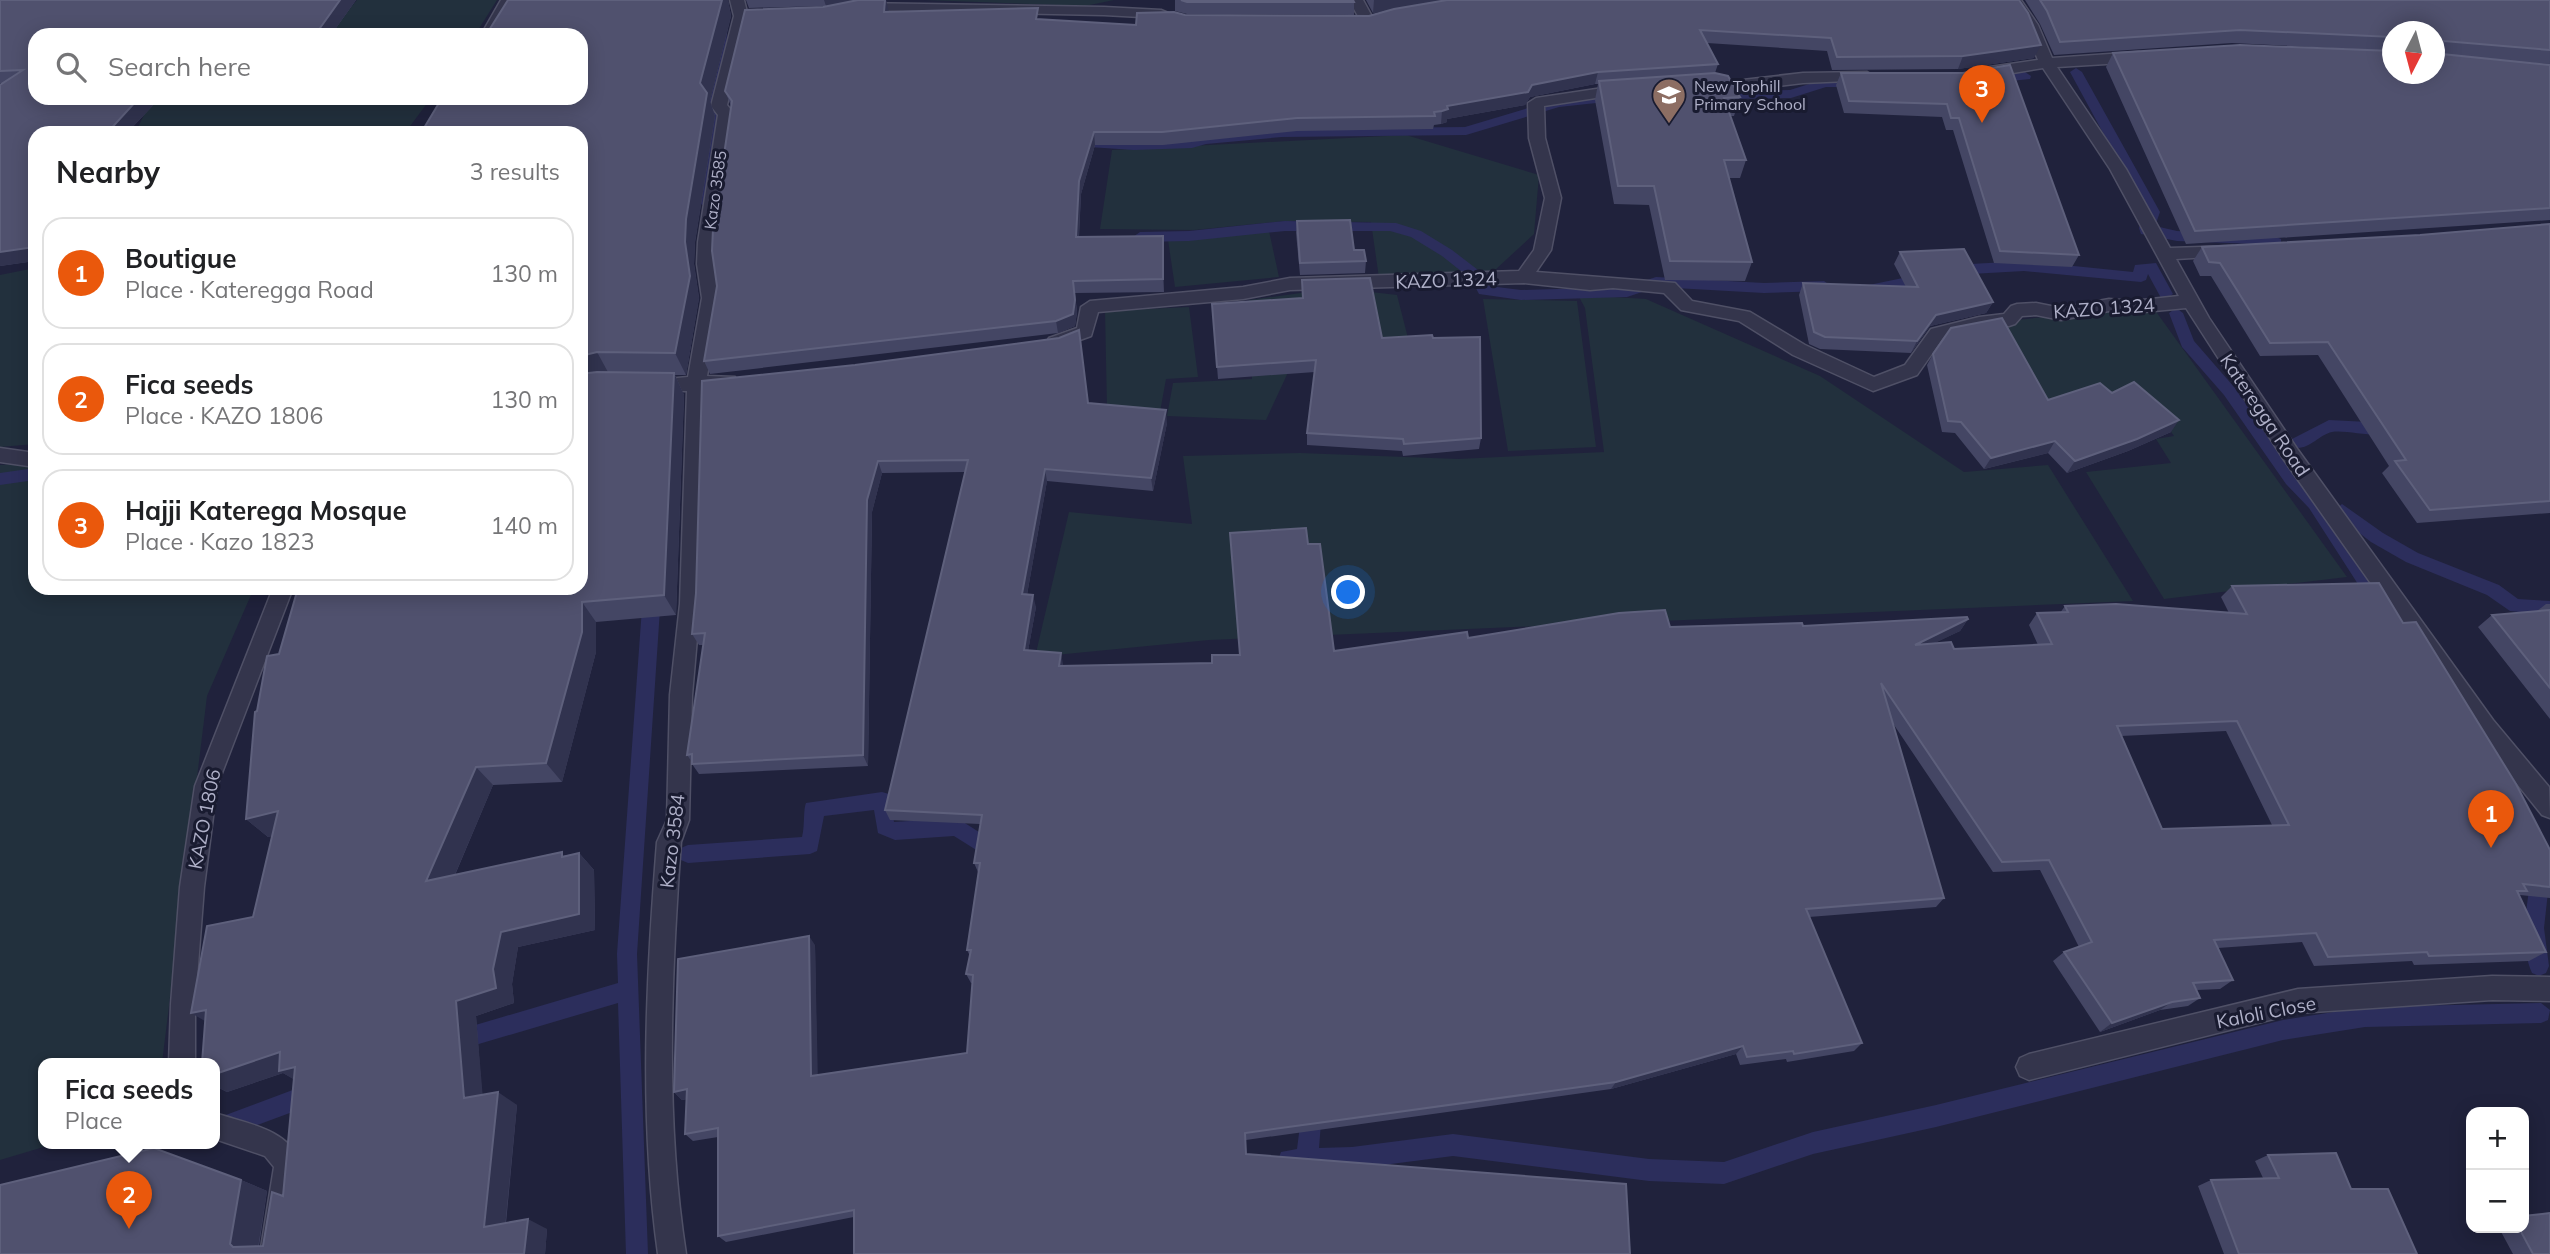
<!DOCTYPE html>
<html lang="en">
<head>
<meta charset="utf-8">
<style>
	:root { --surface:#fff; --page:#f6f6f6; --text:#202124; --muted:#757577; --line:#e0e0e0; --accent:#ea580c }
	body { margin:0; font-family:Mulish,sans-serif; background:var(--page); color:var(--text) }
	.controls { position:absolute; right:21px; bottom:21px; display:grid; overflow:hidden; border-radius:14px; box-shadow:0 4px 18px #0003 }
	.controls button { width:63px; height:63px; display:grid; place-items:center; padding:0; border:0; border-bottom:2px solid var(--line); background:var(--surface); color:var(--text); font:35px sans-serif }
	.compass { position:absolute; left:2382px; top:21px; width:63px; height:63px; border-radius:50%; background:var(--surface); box-shadow:0 4px 18px #0003; rotate:186deg }
	.you { position:absolute; left:1349px; top:593px; width:24px; height:24px; margin:-18px; border:5px solid #fff; border-radius:50%; background:#1a73e8; box-shadow:0 0 0 10px #1a73e833 }
	.badge { display:grid; place-items:center; width:46px; height:46px; border-radius:50%; background:var(--accent); color:#fff; font-size:23px; font-weight:700 }
	.pin { position:absolute; translate:-50% -58px; filter:drop-shadow(0 2px 4px #0008) }
	.pin::after { content:''; position:absolute; top:37px; width:24px; height:21px; background:inherit; clip-path:polygon(0 0,100% 0,50% 100%) }
	.popup { position:absolute; left:38px; top:1058px; width:182px; height:91px; box-sizing:border-box; display:grid; place-content:center; border-radius:14px; background:var(--surface); filter:drop-shadow(0 2px 5px #0005); font-size:23px; white-space:nowrap; color:var(--muted) }
	.popup b { font-size:26px; color:var(--text) }
	.popup::after { content:''; position:absolute; left:50%; top:100%; margin-left:-14px; border:14px solid transparent; border-top-color:var(--surface) }
	.list { margin:0; padding:0; list-style:none }
	h2 { display:flex; justify-content:space-between; align-items:center; height:91px; margin:0; padding:0 28px; font-size:30px }
	h2 small { font-size:23px; font-weight:400; color:var(--muted) }
	.list li { display:grid; grid-template-columns:46px 1fr auto; gap:21px; align-items:center; box-sizing:border-box; height:112px; margin:0 14px 14px; padding:0 14px; border:2px solid var(--line); border-radius:21px }
	.list b { display:block; font-size:26px; white-space:nowrap }
	.list p { margin:0; font-size:23px; white-space:nowrap; color:var(--muted) }
	.list em { font-size:23px; font-style:normal; color:var(--muted) }
	.icon { flex:none; width:38px; height:38px; fill:none; stroke:currentColor; stroke-width:2; stroke-linecap:round; stroke-linejoin:round }
	.map { position:relative; flex:none; width:2550px; height:1254px; overflow:hidden }
	.search { position:absolute; background:var(--surface); box-shadow:0 4px 18px #0003; left:28px; top:28px; width:560px; height:77px; display:flex; align-items:center; gap:18px; box-sizing:border-box; padding:0 24px; border-radius:21px; color:var(--muted); font-size:26px }
	.panel { position:absolute; background:var(--surface); box-shadow:0 4px 18px #0003; left:28px; top:126px; width:560px; height:469px; border-radius:21px }
	.map>svg:first-child { display:block }
	.green { fill:#22303d }
	.lines { fill:none; stroke-linecap:round; stroke-linejoin:round }
	.stream { fill:#2c2e5c; fill-rule:evenodd }
	.street-casing { stroke:#4f5066; stroke-width:3 }
	.street { fill:#34354c; fill-rule:evenodd }
	.wall { fill:#444664; fill-rule:evenodd }
	.shaded-wall { fill:#31334f }
	.building { fill:#50516e; stroke:#5e607c; stroke-width:2; fill-rule:evenodd }
	.labels { text-anchor:middle; stroke-width:6; stroke-linejoin:round; paint-order:stroke }
	.far-poi-label { font-size:16px; fill:#afb0c8; stroke:#191b30; text-anchor:start }
	.far-street-label { font-size:16px; fill:#afb0c8; stroke:#191b30 }
	.street-label { font-size:19px; fill:#afb0c8; stroke:#191b30 }
</style>
</head>
<body>
<div class="map">
<svg width="2550" height="1254" viewBox="0 0 2550 1254">
	<rect width="100%" height="100%" fill="#20223c"/>
	<path class="green" d="M357,0H497L475,35H327Z
		M924,0H1114L1085,6Z
		M35,81V98H431L405,133H135L144,115L0,122V84Z
		M1406,135L1539,175L1534,234L1494,271L1379,278L1371,222L1285,221L1194,230L1100,229L1112,150Z
		M1269,231L1279,277L1175,287L1168,240Z
		M35,268V444L0,447V275Z
		M1337,288L1397,295L1408,338L1297,353L1266,420L1167,416L1173,383L1252,379L1249,300Z
		M1578,295L1646,299L1820,376L1964,472L2048,465L2133,601L1209,640L1035,657L1069,512L1192,524L1183,456L1300,453L1458,459L1604,452L1585,308Z
		M1483,299L1577,301L1596,447L1508,451Z
		M2152,306L2347,577L2164,599L2086,472L2171,463L2156,439L2174,436L2142,390L2005,405L1958,326Z
		M1189,307L1198,377L1166,379L1160,412L1107,408L1105,311Z
		M35,463V588H254L207,696L162,1063H43V1143H57L0,1160V465Z"/>
	<g class="lines">
		<path class="stream" d="M715,0H727L729,10L713,203L706,207L699,203L717,10Z
			M2076,68L2082,72L2160,212L2155,226L2177,231L2276,237L2281,239V245L2177,241L2141,234L2139,228L2146,212L2070,72Z
			M2025,72L2031,76L2030,79L1991,83L1985,79L1991,75Z
			M1825,79H1859L1865,83L1859,87H1826L1791,98L1717,99L1711,95L1717,91L1790,90Z
			M1619,93L1624,94V100L1559,107L1466,135L1282,137L1206,144L1192,148L1134,150L1089,147L1082,143L1089,139L1134,142L1191,140L1205,136L1282,129L1465,127L1558,99Z
			M1285,221L1396,223L1421,231L1452,250L1482,273L1489,286L1521,290L1626,287L1656,277L1764,283L1824,281L1831,286L1824,291L1764,293L1657,287L1627,297L1521,300L1479,294L1471,279L1442,256L1411,237L1390,231H1285L1189,241L1140,242L1133,237L1140,232L1189,231Z
			M2024,261L2133,272L2135,265L2156,263L2173,294L2166,299L2161,298L2148,274L2146,280L2141,282L2024,271L1953,275L1946,270L1953,265Z
			M1927,273L1932,275L1934,278L1932,281L1869,295L1862,290L1869,285Z
			M2176,308L2183,313L2194,341L2234,387L2298,476L2321,500L2386,599L2389,604L2386,609H2374L2309,508L2286,484L2224,395L2182,347L2169,313Z
			M2329,420L2388,423L2396,429C2387,442 2348,429 2332,432C2318,435 2308,452 2292,447L2290,443L2292,439Z
			M35,468V480L0,485V473Z
			M2342,504L2383,533L2418,553L2499,585L2518,599L2550,601V615L2510,611L2487,595L2406,562L2371,542L2336,515L2334,510Z
			M652,587L658,589L661,594L637,954L648,1254H626L618,1003L455,1051L448,1048L444,1041L448,1034L455,1031L618,983L617,954L643,594L646,589Z
			M882,792L889,794L894,822L957,818L1004,848L1007,854L1004,860L997,863L954,836L895,840L878,833L874,810L824,816L817,851L810,854L688,863L681,860L678,854L681,848L688,845L802,837C805,826 803,810 806,803Z
			M2541,867L2548,870L2550,874L2544,928L2549,966L2546,973L2539,976L2532,973C2519,943 2527,907 2531,876L2534,870Z
			M2541,1003L2550,1010L2548,1020L2541,1023L2365,1027L2283,1040L1936,1127L1813,1154L1724,1184L1649,1181L1453,1156L1352,1169L1289,1171L1281,1168L1278,1160L1281,1152L1297,1149L1303,1102L1311,1099L1319,1102L1322,1110L1319,1148L1352,1147L1453,1134L1649,1159L1724,1162L1813,1132L1936,1105L2283,1020L2365,1007Z
			M314,1082L322,1085L325,1093L322,1101L222,1138L215,1135V1119Z"/>
		<g class="street-casing">
			<path id="street" d="M501,0H515L495,35H481Z
				M730,0H744L748,16L727,105L734,114L716,242L715,264L720,298L707,376L735,377L737,382L735,387L705,390L700,604L692,695L689,820L681,842C671,979 665,1118 686,1254H658C639,1118 646,979 657,842L667,820L670,695L680,604L687,391H645L643,386L645,381L688,377L702,298L697,264L698,242L718,115L711,106L734,16Z
				M1349,0H1363L1375,22L1373,25H1363Z
				M2007,0H2021L2038,25L2052,58L2139,52L2147,57L2139,62L2057,67L2126,169L2170,248L2233,246L2236,250L2233,254L2227,256L2176,259L2209,318L2298,450L2493,720L2549,787L2550,818L2542,815L2477,734L2284,460L2186,308L2133,313L2109,311L2061,320L2036,315L2022,316L2015,324L2009,326L1979,329L1943,338L1917,375L1873,391L1793,355L1739,321L1681,310L1664,293L1613,288L1590,290L1524,283L1290,290L1243,299L1098,312L1091,336L1055,349L1049,348L1046,343L1049,338L1077,328L1081,307L1090,301L1243,287L1290,278L1519,271L1534,250L1545,198L1529,138L1528,103L1536,98L1623,85L1628,87L1631,90L1628,93L1544,106L1545,138L1561,198L1551,250L1536,272L1675,283L1692,301L1750,312L1805,345L1874,377L1905,365L1931,329L1979,317L2004,314L2011,306L2017,304L2036,303L2061,308L2109,299L2133,301L2179,296L2110,169L2043,68L1983,78L1975,73L1983,68L2038,60L2024,25Z
				M860,3L1104,7L1161,10L1180,18L1173,22L1159,18L1104,15L855,10L853,7Z
				M1867,72L1875,77L1872,80L1803,83L1725,92L1703,87L1700,84L1708,79L1725,82L1803,73Z
				M0,448L35,453V467L0,462Z
				M273,588H293L217,786L204,887L195,1004V1063H169L171,1004L180,887L195,786Z
				M2492,976L2550,977V1001L2492,1000L2298,1013L2029,1080L2020,1076L2016,1067L2020,1058L2029,1054L2298,989Z
				M215,1113C247,1124 287,1128 301,1163L288,1254H260L274,1167L265,1156L215,1139Z"/>
		</g>
		<use href="#street" class="street"/>
	</g>
	<path class="wall" d="M0,0H356L331,35H35V98H160L127,133H35V261L0,266L4,83H0Z
		M508,0H728L731,16L710,101L715,116L695,242L694,264L699,298L686,375H675L684,395L676,615L596,622V652L562,782L493,785L455,875L579,853L594,870L595,930L518,947L512,984L514,1003L476,1016L482,1095L517,1105L506,1223L547,1229L545,1254H0L241,1180L267,1191L259,1246H263L283,1196L294,1079L283,1073L227,1092L215,1086V1063L253,917L272,836L268,837L246,819L257,711L279,654L581,98Z
		M746,0H886L888,12L1136,25L1185,15L1369,16L1387,10L1373,13L1366,0H1443L1416,5L1447,0L2034,58L1958,69L1832,70L1827,51L1707,43L1718,64L1715,73L1740,97L1734,116H1730L1746,160L1740,178H1729L1752,262L1745,281L1665,280L1649,205L1614,204L1595,100L1598,84H1595L1530,97L1525,105L1447,119V122L1441,124L1434,125L1433,129L1297,131L1163,145H1095L1081,194L1079,237L1164,249V292L1075,293L1077,312L1075,326L1058,333L710,374L704,361L717,286L731,106L725,91L824,6L749,8Z
		M1175,0H1353L1354,2V15L1187,14L1175,11Z
		M2025,0H2550V64L2494,60L2550,65V220L2186,244L2106,67L2113,53L2372,50L2232,43L2054,55L2040,24ZM2392,32H2434L2392,74Z
		M1841,73H1963L2079,255L2072,267L1994,263L1953,130H1946L1942,117L1844,113L1836,85Z
		M1297,221L1354,250L1366,261L1365,273L1300,275L1296,233Z
		M2550,224V513L2417,523L2382,473L2389,466L2318,355L2260,356L2211,276H2200L2193,261L2202,247L2420,235Z
		M1900,252L1993,302L1986,313L1930,326L1911,353L1820,349L1809,344L1799,295L1803,283L1906,287L1894,264Z
		M1302,280L1382,338H1433L1481,438L1479,449L1403,456L1402,451L1307,445V433L1315,372L1218,379L1212,304L1302,298Z
		M1933,354L2048,400L2112,393L2171,432L2128,451L2067,473L2048,453L1984,469L1955,433L1942,432L1927,365Z
		M702,381L1088,403L1167,423L1153,491L1047,481L1027,595L1036,607L1028,651L1063,664V666L1212,663L1239,655L1308,544L1334,651L1468,638L1670,627L1803,626L1968,619L1960,631L1934,643L1954,649L2038,645L2029,625L2037,613H2060L2065,606L2229,613L2221,597L2232,586L2403,623L2550,850V898L2520,895L2519,896L2546,952L2529,961L2414,965L2412,961L2314,966L2302,942L2218,948L2233,980L2220,989L2197,990L2200,998L2188,1006L2160,1010L2100,1032L2053,961L2064,952L2079,947L2040,870L1993,872L1892,722L1944,898L1936,907L1809,917L1862,1043L1854,1051L1787,1062L1786,1059L1740,1065L1736,1054L1611,1089L1246,1140L726,1242L718,1236V1137L693,1141L685,1134L687,1099L682,1100L674,1092L815,945L817,1075L967,1053L973,983H971L966,974L970,956L967,950L979,872H978L974,863L980,824L890,820L885,810L965,472L882,473L872,512L868,766L699,774L692,764V762L687,755L703,645H699L692,634L696,593ZM2226,731L2272,825L2162,829L2121,736Z
		M2546,604H2550V719L2478,627L2492,615L2537,611Z
		M2268,1155L2351,1189L2417,1254H2224L2198,1186L2211,1180L2263,1178L2255,1161Z
		M2499,1228H2524L2550,1254H2513Z"/>
	<path class="shaded-wall" d="M340,0H356L331,35H315Z
		M722,0H728L731,16L710,101L715,116L695,242L694,264L699,298L686,375L675,353L686,219L700,83Z
		M824,0H858L826,6Z
		M886,0L889,12H884Z
		M1374,0H1443L1373,13Z
		M2041,45L2034,58L1958,69L1963,56Z
		M1598,72L1595,84L1530,97L1525,105L1447,119V122L1441,124L1442,111L1447,106L1532,85Z
		M139,98H160L127,133H107Z
		M1094,132L1095,145L1081,194L1078,250L1076,237L1079,181Z
		M1163,236L1164,249V292L1163,279Z
		M35,247V261L0,266V252Z
		M1073,281L1077,312L1075,326L1058,333L1056,321Z
		M1993,302L1986,313L1930,326L1911,353L1917,341L1936,315Z
		M597,352L609,374L581,381V356Z
		M674,373L684,395L676,615L664,595Z
		M1166,410L1167,423L1153,491L1151,478Z
		M2179,420L2171,432L2128,451L2067,473L2075,461Z
		M2055,441L2048,453L1984,469L1991,458Z
		M878,461L882,473L872,512L868,766L863,755L867,500Z
		M1045,469L1047,481L1025,606L1022,594Z
		M1033,595L1036,607L1026,662L1024,650Z
		M582,602L596,622V652L562,782L546,763Z
		M1968,619L1960,631L1908,656L1915,645Z
		M1061,653L1063,664L1061,677L1059,666Z
		M476,767L493,785L445,898L426,881Z
		M278,811L300,829L268,837L246,819Z
		M579,853L594,870L595,930L518,947L512,984L514,1003L476,1016L484,1111L464,1098L456,1001L493,969L501,932Z
		M809,936L815,945L818,1084L811,1076Z
		M2172,1002L2160,1010L2100,1032L2112,1023Z
		M206,1010L217,1028L191,1013Z
		M1743,1046L1736,1054L1611,1089L1616,1082Z
		M280,1052L298,1068L303,1085L283,1073L227,1092L215,1086V1074Z
		M687,1089L696,1097L682,1100L674,1092Z
		M498,1092L517,1105L504,1238L484,1227Z
		M241,1180L267,1191L257,1254L233,1247L230,1244Z
		M528,1219L547,1229L545,1254H524Z"/>
	<path class="building" d="M0,0H340L315,35H35V98H139L107,133H35V247L0,252V85L23,70L0,71Z
		M508,0H722L700,83L707,93L686,219L685,242L690,276L675,353L597,352L581,356V133H421L442,98H581V35H486Z
		M858,0H885L884,12L1038,8L1036,19L1136,25L1137,13L1174,12L1185,15L1369,16L1394,9L1447,0H2019L2028,13L2041,45L1963,56L1837,57L1831,38L1700,30L1718,64L1598,72L1532,85L1528,92L1447,106L1448,109L1442,111L1434,112L1435,116L1297,118L1162,132H1094L1079,181L1076,237L1163,236V279L1073,281L1075,300L1073,314L1056,321L704,361L717,286L712,251L713,229L732,101L725,91L745,10L823,7Z
		M1181,0H1353L1354,2H1187Z
		M2040,0H2550V50L2444,41L2441,44L2442,54L2550,65V208L2195,231L2113,53L2240,45L2392,51V74H2434V32H2392V37L2240,30L2060,42L2047,11Z
		M2010,65L2079,255L2000,251L1959,118H1951L1947,104L1849,101L1841,73H1963Z
		M1715,73L1728,76L1740,97L1724,98L1746,160H1724L1752,262L1670,261L1654,186H1618L1599,81Z
		M1350,220L1354,250H1364L1366,261L1300,263L1297,221Z
		M2550,224V501L2430,510L2395,461L2406,460L2328,342L2270,343L2220,263L2209,262L2202,247L2420,235Z
		M1964,249L1993,302L1936,315L1917,341L1825,337L1814,332L1803,283L1918,287L1900,252Z
		M1370,278L1382,338L1432,335L1433,338L1480,337L1481,438L1404,444L1403,439L1307,433L1316,360L1217,367L1212,304L1303,298L1302,280Z
		M2002,318L2048,400L2100,383L2112,393L2134,382L2179,420L2137,439L2075,461L2055,441L1991,458L1961,422L1948,421L1933,354L1951,328Z
		M1079,330L1088,403L1166,410L1151,478L1045,469L1022,594L1033,595L1024,650L1061,653L1059,666L1212,663V655H1240L1230,533L1306,528L1308,544H1320L1334,651L1467,632L1468,638L1619,613L1665,610L1670,627L1802,623L1803,626L1967,617L1968,619L1915,645L1951,642L1954,649L2052,644L2037,613L2068,612L2065,606L2116,604L2247,614L2232,586L2379,583L2403,623L2416,622L2516,784L2550,850V887L2523,884L2527,891H2517L2546,952L2429,956L2427,952L2328,957L2316,933L2214,940L2233,980L2193,983L2200,998L2172,1002L2112,1023L2064,952L2092,942L2049,860L2002,862L1881,683L1944,898L1806,909L1862,1043L1794,1054L1793,1051L1747,1057L1743,1046L1616,1082L1245,1133L1246,1154L1626,1184L1630,1254H854V1210L718,1236V1128L685,1134L687,1089L674,1092L678,959L809,936L811,1076L967,1053L973,975L966,974L971,950H967L980,863H974L982,815L885,810L968,460L878,461L867,500L863,755L692,764V754L687,755L705,633L692,634L696,593L702,381L855,365L1059,338ZM2237,721L2289,825L2162,829L2117,726Z
		M597,372L674,373L664,595L582,602V632L546,763L476,767L426,881L562,852V857L579,853V914L501,932L493,969L496,988L456,1001L464,1098L498,1092L484,1227L528,1219L524,1254H0V1185L154,1148L241,1180L230,1244L233,1247L263,1246L272,1192L283,1196L295,1067L279,1071L280,1052L215,1074V1063H202L206,1010L191,1013L207,926L253,917L278,811L246,819L255,712L257,711L267,656L279,654L298,588H581V374Z
		M2550,610V688L2492,615Z
		M2336,1153L2351,1189H2388L2417,1254H2239L2211,1180L2279,1178L2268,1155Z
		M2550,1213V1254H2533L2519,1228H2524V1216Z"/>
	<defs>
		<g id="school-pin" transform="scale(1.75)"><path d="M0 17L-7.5 6A9.5 9.5 0 1 1 7.5 6Z" fill="#8d6e63" stroke="#191b30"/><path d="M0-5L7-2L0 1L-7-2ZM-4 1L0 2.5L4 1V4Q0 6-4 4Z" fill="#fff"/></g>
	</defs>
	<g fill-rule="evenodd">
		<use href="#school-pin" x="1669" y="95"/>
	</g>
	<g class="labels">
		<g class="far-poi-label">
			<text x="1694" y="92">New Tophill<tspan x="1694" dy="18">Primary School</tspan></text>
		</g>
		<g class="far-street-label">
			<text transform="translate(715 190) rotate(-82)" y="6">Kazo 3585</text>
		</g>
		<g class="street-label">
			<text transform="translate(1446 280) rotate(-2)" y="7">KAZO 1324</text>
			<text transform="translate(2104 308) rotate(-4)" y="7">KAZO 1324</text>
			<text transform="translate(2265 415) rotate(56)" y="7">Kateregga Road</text>
			<text transform="translate(204 819) rotate(-79)" y="7">KAZO 1806</text>
			<text transform="translate(672 841) rotate(-83)" y="7">Kazo 3584</text>
			<text transform="translate(2266 1012) rotate(-11)" y="7">Kaloli Close</text>
		</g>
	</g>
</svg>
<div class="controls">
<button>+</button>
<button>−</button>
</div>
<svg class="compass" viewBox="-18 -18 36 36"><path d="M0-13l5 13h-10z" fill="#e53935"/><path d="M0 13l5-13h-10z" fill="#757577"/></svg>
<div class="you"></div>
<div class="pin badge" style="left:2491px;top:848px">1</div>
<div class="pin badge" style="left:129px;top:1229px">2</div>
<div class="popup"><b>Fica seeds</b>Place</div>
<div class="pin badge" style="left:1982px;top:123px">3</div>
<div class="search"><svg class="icon" aria-label="search" viewBox="0 0 24 24"><circle cx="10" cy="10" r="6"/><path d="M15 15l6 6"/></svg>Search here</div>
<section class="panel">
<h2>Nearby<small>3 results</small></h2>
<ul class="list">
<li><span class="badge">1</span><div><b>Boutigue</b><p>Place · Kateregga Road</p></div><em>130 m</em></li>
<li><span class="badge">2</span><div><b>Fica seeds</b><p>Place · KAZO 1806</p></div><em>130 m</em></li>
<li><span class="badge">3</span><div><b>Hajji Katerega Mosque</b><p>Place · Kazo 1823</p></div><em>140 m</em></li>
</ul>
</section>
</div>
</body>
</html>
